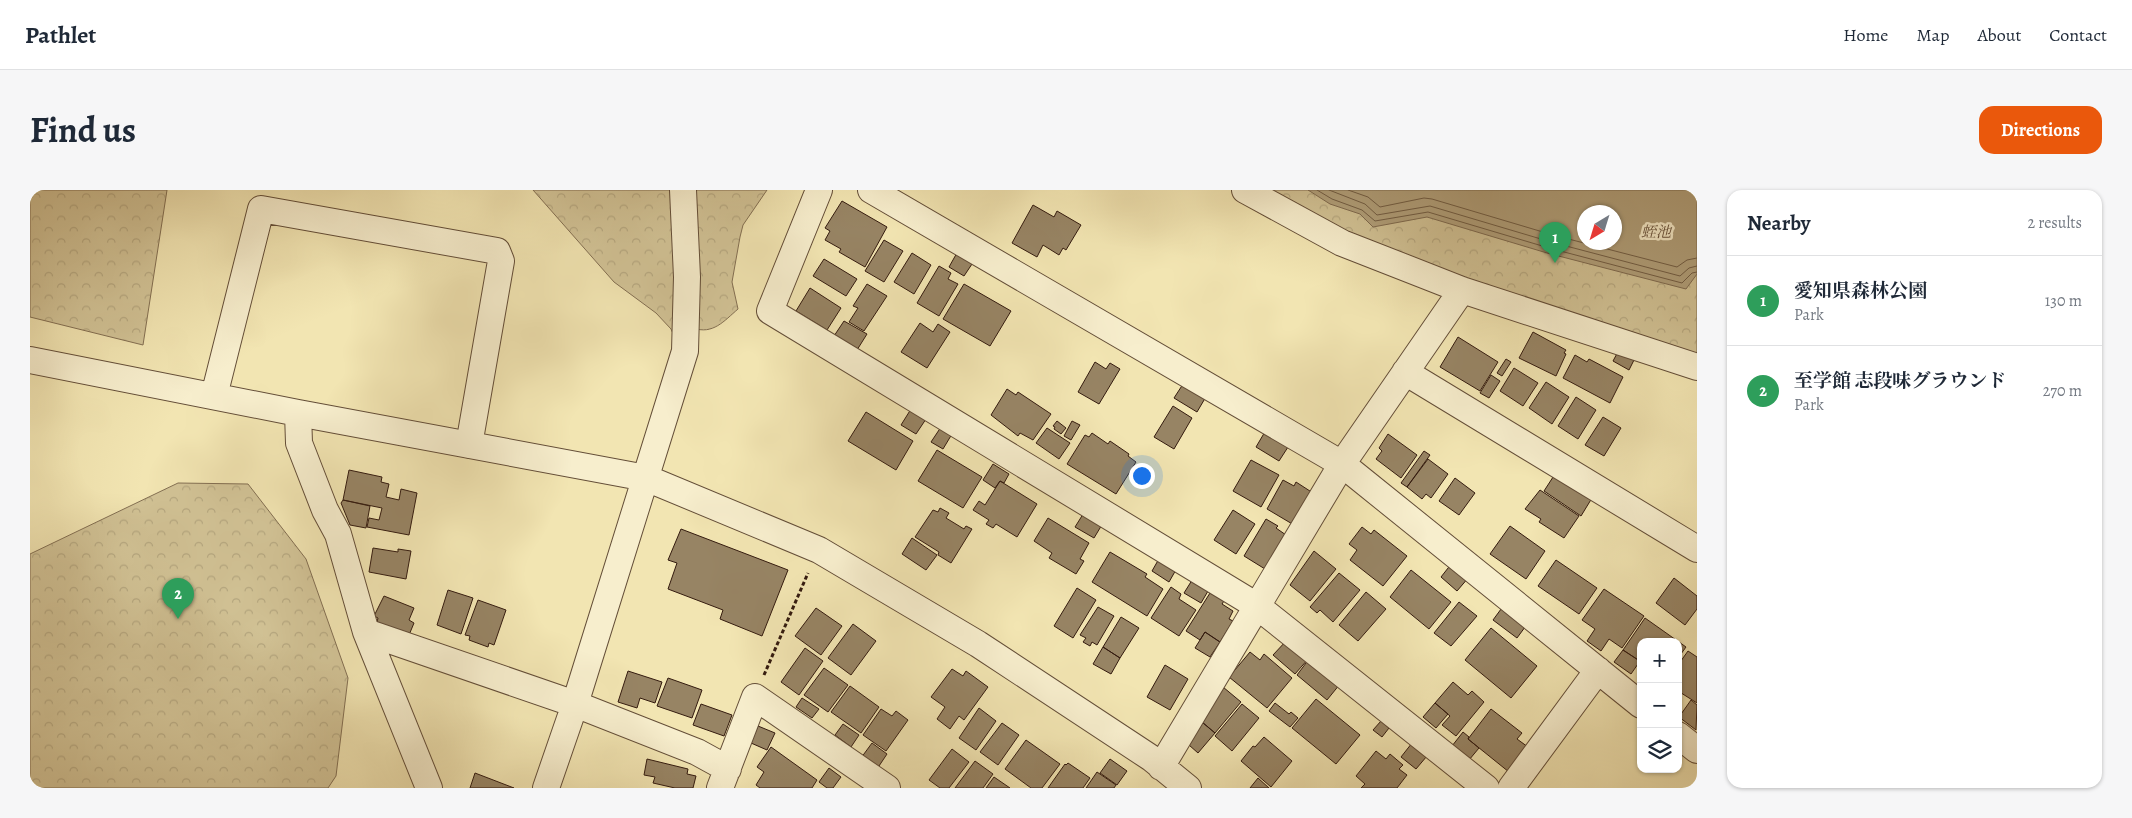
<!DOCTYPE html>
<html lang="en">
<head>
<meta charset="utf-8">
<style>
	:root { --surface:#fff; --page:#f6f6f7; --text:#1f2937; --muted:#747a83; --line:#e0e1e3; --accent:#ea580c }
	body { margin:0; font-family:Alegreya,"Noto Serif JP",serif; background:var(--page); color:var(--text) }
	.controls { position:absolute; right:15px; bottom:15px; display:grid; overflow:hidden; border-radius:10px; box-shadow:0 1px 4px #0004 }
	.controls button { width:45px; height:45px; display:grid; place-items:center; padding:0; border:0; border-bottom:1px solid var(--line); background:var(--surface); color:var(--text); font:25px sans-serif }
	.compass { position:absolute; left:1547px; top:15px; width:45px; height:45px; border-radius:50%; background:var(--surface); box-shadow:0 1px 4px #0004; rotate:218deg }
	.you { position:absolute; left:1111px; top:285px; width:18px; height:18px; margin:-12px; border:4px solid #fff; border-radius:50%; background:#1a73e8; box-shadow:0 0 0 8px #1a73e833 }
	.badge { display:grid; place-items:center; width:32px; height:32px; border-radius:50%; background:var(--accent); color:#fff; font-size:16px; font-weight:700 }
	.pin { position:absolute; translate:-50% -41px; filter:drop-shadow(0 1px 2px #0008) }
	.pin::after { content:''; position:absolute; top:26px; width:18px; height:15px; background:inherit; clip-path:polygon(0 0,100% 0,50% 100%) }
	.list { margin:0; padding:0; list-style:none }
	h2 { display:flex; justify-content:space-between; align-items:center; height:65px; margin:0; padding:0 20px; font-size:21px }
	h2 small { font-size:16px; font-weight:400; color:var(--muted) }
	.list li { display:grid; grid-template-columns:32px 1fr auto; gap:15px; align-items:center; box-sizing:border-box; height:90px; padding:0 20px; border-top:1px solid var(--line) }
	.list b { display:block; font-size:19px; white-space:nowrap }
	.list p { margin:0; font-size:16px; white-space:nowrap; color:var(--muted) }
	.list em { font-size:16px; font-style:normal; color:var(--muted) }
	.icon { flex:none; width:28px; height:28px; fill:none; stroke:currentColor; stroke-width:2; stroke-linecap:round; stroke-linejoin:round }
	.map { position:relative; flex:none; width:1667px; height:598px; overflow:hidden; border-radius:15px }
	header { display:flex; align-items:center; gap:30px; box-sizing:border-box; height:70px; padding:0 25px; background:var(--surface); border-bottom:1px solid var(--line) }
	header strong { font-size:24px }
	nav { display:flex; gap:28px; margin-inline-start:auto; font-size:18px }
	.intro { display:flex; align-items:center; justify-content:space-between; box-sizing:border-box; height:120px; padding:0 30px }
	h1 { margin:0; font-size:35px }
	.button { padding:12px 22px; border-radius:15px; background:var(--accent); color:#fff; font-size:18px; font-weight:700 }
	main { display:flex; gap:30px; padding:0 30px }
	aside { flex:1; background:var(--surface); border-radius:15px; box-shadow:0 1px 4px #0004 }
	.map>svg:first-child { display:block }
	.park { fill:url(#park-crowns); stroke:#836f52; fill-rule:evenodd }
	.water { fill:#b1a07b; stroke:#7f6b50; fill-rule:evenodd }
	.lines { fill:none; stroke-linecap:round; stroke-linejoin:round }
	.shore { stroke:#725e45; stroke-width:1 }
	.building { fill:#978464; stroke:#341b0f }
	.minor-casing { stroke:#644e38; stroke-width:28 }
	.path { stroke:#341b0f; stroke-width:3; stroke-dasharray:4 2.5; stroke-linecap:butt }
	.minor { stroke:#f7eecd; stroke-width:26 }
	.labels { text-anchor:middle; stroke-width:5; stroke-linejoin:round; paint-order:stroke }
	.water-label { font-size:15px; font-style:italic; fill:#66503a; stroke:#f7eecd }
</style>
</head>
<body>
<header>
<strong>Pathlet</strong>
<nav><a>Home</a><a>Map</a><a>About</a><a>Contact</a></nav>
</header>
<div class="intro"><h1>Find us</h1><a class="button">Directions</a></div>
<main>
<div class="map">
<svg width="1667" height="598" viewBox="0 0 1667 598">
	<defs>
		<pattern id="park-crowns" width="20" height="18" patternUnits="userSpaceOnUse" patternTransform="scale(1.25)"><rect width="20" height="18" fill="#d2c396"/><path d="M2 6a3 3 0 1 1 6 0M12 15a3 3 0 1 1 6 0" fill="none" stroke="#b5a780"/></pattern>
	</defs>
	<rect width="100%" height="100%" fill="#f2e5b2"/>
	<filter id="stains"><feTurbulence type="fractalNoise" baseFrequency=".004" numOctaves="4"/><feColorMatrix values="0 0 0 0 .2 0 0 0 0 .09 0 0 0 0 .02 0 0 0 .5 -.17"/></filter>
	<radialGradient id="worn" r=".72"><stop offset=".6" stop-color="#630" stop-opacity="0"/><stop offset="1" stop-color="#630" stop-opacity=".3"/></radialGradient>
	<path class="park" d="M0,0H137L113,155L0,127Z
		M503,0H737L713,35L710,47L702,92L708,119C694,131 683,145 663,138L647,153L641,139L626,123L584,92Z
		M1232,0H1667V167L1317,47ZM1554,22H1584V52H1554Z
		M148,293L218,294L276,369L318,488L306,586L298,598H0V364Z"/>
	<path class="water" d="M1278,0H1667V84L1656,99L1517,63L1397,27L1343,37L1330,24L1300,14ZM1554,22H1584V52H1554Z"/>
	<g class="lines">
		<path class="shore" d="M1287,0L1302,9L1332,20L1345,31L1398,22L1519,58L1652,93L1662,83L1667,82
			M1299,0L1335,14L1347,25L1400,16L1521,52L1650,86L1659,78L1667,76
			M1318,0L1338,7L1350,17L1394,8L1402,9L1523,45L1647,77L1657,70L1667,68"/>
	</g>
	<path class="building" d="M812,11L857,37L835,77L809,62L811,59L795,50L800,41L795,38Z
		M1003,15L1024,27L1027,21L1051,35L1036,60L1033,58L1029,65L1013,55L1007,67L982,53Z
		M854,50L873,61L854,92L835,81Z
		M928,61L944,71L934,86L919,77Z
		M882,63L901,75L884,104L864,92Z
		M794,69L827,89L816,106L783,86Z
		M909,76L921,83L918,89L928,94L909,126L887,113Z
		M837,94L857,106L834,141L819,132L828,118L823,116Z
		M934,94L981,121L960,156L913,129Z
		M780,98L811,118L797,140L766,121Z
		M814,131L837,144L827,160L804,146Z
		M890,133L903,142L908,134L920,142L897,178L871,162Z
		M1503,142L1536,160L1534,163L1536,164L1526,186L1489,168Z
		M1428,147L1468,172L1450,201L1410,177Z
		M1590,158L1606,166L1599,180L1583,171Z
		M1545,165L1557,172L1559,169L1593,187L1580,213L1533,188Z
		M1476,169L1481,172L1472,186L1467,183Z
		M1065,172L1076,179L1080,173L1090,179L1069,214L1048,202Z
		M1484,178L1508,193L1493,216L1470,201Z
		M1461,185L1470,191L1459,208L1450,203Z
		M1155,191L1177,205L1167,222L1144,208Z
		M1516,192L1539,207L1522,234L1499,218Z
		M977,199L986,205L988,202L1021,224L1003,250L990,243L988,246L961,225Z
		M1546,207L1566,220L1548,249L1528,236Z
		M1143,216L1162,228L1144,259L1124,247Z
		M881,219L896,229L886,244L871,235Z
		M836,222L883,251L866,280L818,251Z
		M1573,227L1591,238L1574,266L1555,255Z
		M1027,231L1036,238L1031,244L1024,239L1025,237L1023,236Z
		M1042,231L1050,235L1041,250L1034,246Z
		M911,237L922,244L913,259L901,252Z
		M1017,238L1040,253L1029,269L1006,253Z
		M1236,240L1260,254L1249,271L1226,257Z
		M1062,243L1078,254L1080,251L1099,264L1098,266L1106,272L1086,304L1037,274L1055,245L1059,247Z
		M1358,244L1387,265L1371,288L1346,269L1352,261L1349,258Z
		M907,260L952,287L933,318L888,291Z
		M1394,261L1400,265L1377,297L1371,293Z
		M1398,269L1418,284L1401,308L1396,304L1392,309L1377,297Z
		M1221,270L1249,285L1231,317L1203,301Z
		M963,274L979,284L974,293L970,291L965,298L953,290Z
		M319,280L352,287L351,292L359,294L356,307L369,310L371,299L387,303L379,345L337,337L339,328L349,330L352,318L313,310Z
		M1525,284L1562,308L1551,326L1514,301Z
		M1425,288L1445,303L1429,325L1409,311Z
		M1253,290L1264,296L1266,292L1283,303L1264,335L1237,319Z
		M970,291L1007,314L987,347L966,334L963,338L956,334L959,330L943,320L949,311L955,315Z
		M1510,300L1549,326L1534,348L1509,332L1511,329L1495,319Z
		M313,310L340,316L336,338L320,335L311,313Z
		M910,318L919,323L916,328L934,339L936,336L942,339L921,373L908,365L909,362L885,347L903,320L908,322Z
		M1203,320L1225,334L1206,364L1184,350Z
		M1055,321L1073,333L1064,348L1045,337Z
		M1018,328L1059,353L1050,369L1054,371L1046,384L1019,368L1022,363L1004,351Z
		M1236,329L1248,336L1246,338L1256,345L1235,379L1214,366Z
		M1480,336L1515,361L1496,389L1460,364Z
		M1332,337L1341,344L1344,340L1377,366L1353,396L1320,370L1327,360L1319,354Z
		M651,339L758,380L732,446L690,429L693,420L638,399L647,373L638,370Z
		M882,348L907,365L896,380L872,364Z
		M343,358L368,362V359L381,361L376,389L339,382Z
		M1284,361L1306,379L1280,411L1260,395Z
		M1080,362L1117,384L1115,387L1133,399L1117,426L1062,392Z
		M1130,367L1147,378L1139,392L1122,381Z
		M1526,370L1567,398L1549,424L1508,396Z
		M1422,373L1439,387L1427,401L1411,387Z
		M1381,380L1421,412L1399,439L1360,407Z
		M1309,383L1330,400L1303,432L1290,420L1287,423L1280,417Z
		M1164,387L1181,396L1171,413L1154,403Z
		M1644,388L1667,406V419L1655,435L1626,413Z
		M1141,397L1151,404L1149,409L1166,420L1149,446L1121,428Z
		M1047,398L1066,410L1043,448L1024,436Z
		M1574,399L1614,426L1592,458L1579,449L1571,461L1557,451L1565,439L1552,430Z
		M418,400L443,408L431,444L407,435Z
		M1336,402L1356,419L1328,451L1309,435Z
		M1180,403L1194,411L1192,414L1203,421L1199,429L1203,431L1190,452L1175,442L1170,450L1156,441Z
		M354,406L384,418L379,430L384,433L379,445L347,432L348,428L344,426Z
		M448,410L476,420L464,455L459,453L458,457L439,450L440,446L435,445Z
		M1429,412L1447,426L1421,456L1404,443Z
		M1474,415L1498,433L1487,448L1463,430Z
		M1068,417L1084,426L1067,455L1062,452L1060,456L1053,452L1056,448L1050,445Z
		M786,418L812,436L791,465L765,446Z
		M1091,427L1109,438L1090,468L1073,457Z
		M1615,428L1656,457L1648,468V452H1611V472L1593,460Z
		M823,434L846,451L821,485L798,468Z
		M1461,438L1507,476L1481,508L1435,470Z
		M1175,442L1190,452L1180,467L1165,458Z
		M1257,450L1279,468L1265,484L1243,465Z
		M1073,457L1090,468L1081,484L1063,474Z
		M775,458L793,471L769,505L751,492Z
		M1593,460L1610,471L1601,484L1584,472Z
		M1658,461L1667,467V513L1648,501V475Z
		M1220,462L1230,470L1234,464L1262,488L1237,518L1199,487Z
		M1279,469L1310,494L1297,510L1267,485Z
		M1135,475L1158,489L1140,520L1117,507Z
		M794,478L818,495L798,522L774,505Z
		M922,479L933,486L936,481L958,497L934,530L929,526L920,539L907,529L915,517L901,507Z
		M598,481L632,492L625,513L610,508L607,518L588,512Z
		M638,488L672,500L662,528L627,516Z
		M1423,492L1438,505L1442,501L1454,512L1426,546L1412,535L1420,526L1405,513Z
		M820,496L849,517L831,543L801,522Z
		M1193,497L1211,512L1185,543L1167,528Z
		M772,508L789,519L782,528L766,517Z
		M1286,509L1330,545L1306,574L1262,538Z
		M1661,510L1667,515L1666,540L1649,527Z
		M1245,513L1259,524L1261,522L1268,528L1260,537L1239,521Z
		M1405,513L1418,524L1406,538L1393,527Z
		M671,514L702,525L694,546L663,535Z
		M1212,514L1229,528L1202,561L1185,546Z
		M949,518L966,531L946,560L929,548Z
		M851,519L862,526L866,521L878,530L856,561L833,545Z
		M1461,519L1492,543L1487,549L1498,557L1479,582L1438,549Z
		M1171,531L1185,543L1168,563L1159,555Z
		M1351,531L1359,538L1352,547L1343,540Z
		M972,533L989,545L968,575L950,562Z
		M813,534L829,545L821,557L805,545Z
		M728,536L745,543L737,560L721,553Z
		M1433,542L1439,547L1438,549L1449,558L1439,570L1422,556Z
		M1234,547L1262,571L1241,597L1211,571L1223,556L1225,557Z
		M996,550L1030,574L1012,598H1001L975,579Z
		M842,553L857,564L847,579L831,568Z
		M1382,553L1397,566L1386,579L1371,567Z
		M741,557L787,590L782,598H730L726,595L734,582L727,577Z
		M922,559L939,572L919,598H910L899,590Z
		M1346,561L1356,569L1360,564L1373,575L1369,579L1377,585L1367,598H1331L1335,594L1326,586Z
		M617,569L658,579L657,584L666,586L663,598H645L623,593L625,587L614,585Z
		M1080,569L1097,581L1087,595L1070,583Z
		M945,571L963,584L953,598H925Z
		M1038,573L1060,588L1053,598H1018L1035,574L1036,575Z
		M799,578L811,587L803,598H797L789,592Z
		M1067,582L1086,595L1084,598H1056Z
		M445,583L484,598H440Z
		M964,587L980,598H956Z
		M1228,588L1239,598H1220Z"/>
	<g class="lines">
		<g class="minor-casing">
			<path id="minor" d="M789,0L740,121L1227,416L1456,598
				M841,0L1312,274L1611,515
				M1215,0L1312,53L1432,100L1667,177
				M0,170L268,223L616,288L789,360L948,454L1121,568L1158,598
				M1375,182L1667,359
				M184,206L231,19L467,61L471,71L439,255
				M268,223L269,253L295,320L308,344L336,442L545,514L667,562L698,579
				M336,442L399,598
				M1648,545L1667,560
				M1131,577L1312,274L1432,100
				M516,598L545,514L655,161L657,87L653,0
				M690,598L725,507L857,598
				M1481,598L1568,480"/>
		</g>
		<path class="path" d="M734,485L778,383"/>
		<use href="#minor" class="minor"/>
	</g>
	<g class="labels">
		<g class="water-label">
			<text x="1626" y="47">蛭池</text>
		</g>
	</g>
	<rect width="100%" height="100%" filter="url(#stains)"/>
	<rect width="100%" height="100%" fill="url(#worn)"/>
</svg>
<div class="controls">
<button>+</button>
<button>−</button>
<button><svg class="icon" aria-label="layers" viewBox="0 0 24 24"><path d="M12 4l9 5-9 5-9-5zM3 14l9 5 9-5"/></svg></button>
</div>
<svg class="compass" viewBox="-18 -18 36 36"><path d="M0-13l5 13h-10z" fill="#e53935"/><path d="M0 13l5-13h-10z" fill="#747a83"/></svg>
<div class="you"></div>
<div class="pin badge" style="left:1525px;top:73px;background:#2e9e5b">1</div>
<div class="pin badge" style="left:148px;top:429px;background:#2e9e5b">2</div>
</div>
<aside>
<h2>Nearby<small>2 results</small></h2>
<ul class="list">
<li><span class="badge" style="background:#2e9e5b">1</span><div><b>愛知県森林公園</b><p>Park</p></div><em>130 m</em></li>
<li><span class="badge" style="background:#2e9e5b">2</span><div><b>至学館 志段味グラウンド</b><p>Park</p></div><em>270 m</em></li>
</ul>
</aside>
</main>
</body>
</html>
